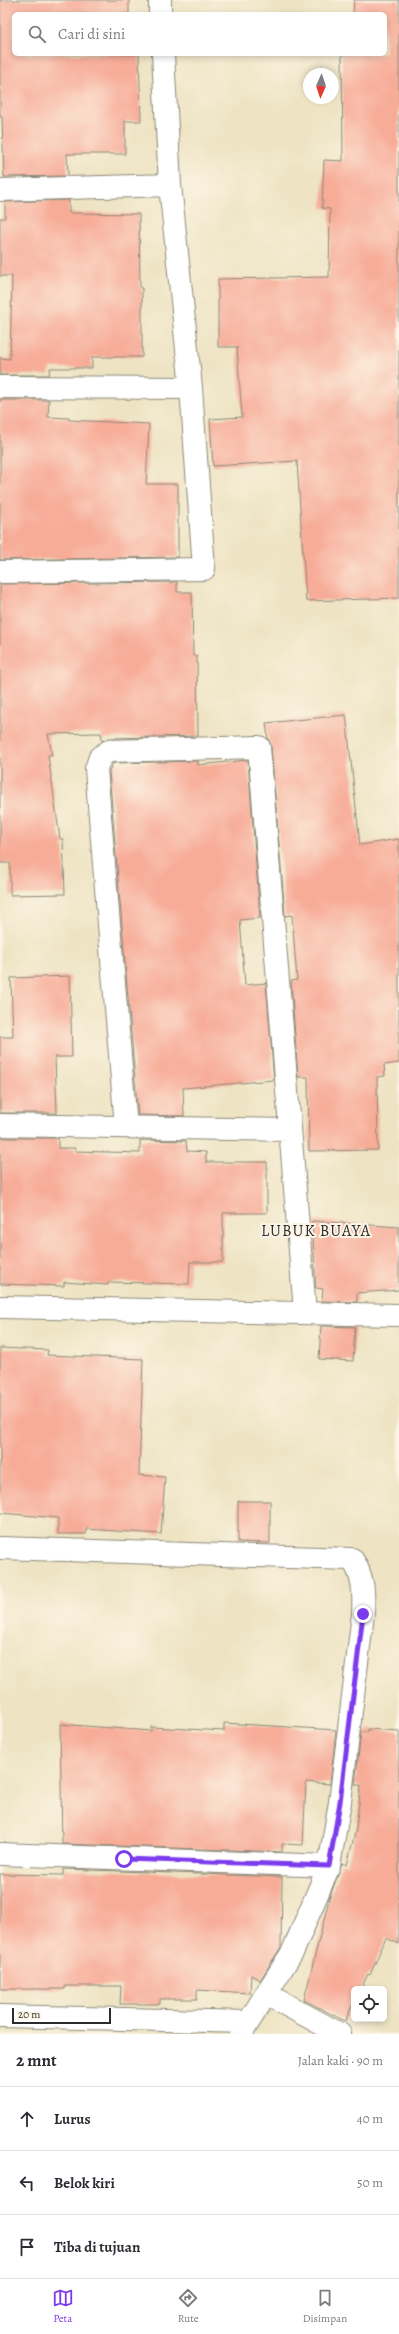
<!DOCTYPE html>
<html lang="id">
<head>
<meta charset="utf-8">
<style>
	:root { --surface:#fff; --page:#f7f7f7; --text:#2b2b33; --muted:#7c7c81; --line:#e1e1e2; --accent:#7c3aed }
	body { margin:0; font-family:Alegreya,serif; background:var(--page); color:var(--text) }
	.controls { position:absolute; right:12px; bottom:12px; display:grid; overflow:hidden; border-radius:6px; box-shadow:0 2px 6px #0003 }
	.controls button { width:36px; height:36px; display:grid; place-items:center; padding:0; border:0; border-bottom:1px solid var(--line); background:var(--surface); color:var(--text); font:20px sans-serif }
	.compass { position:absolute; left:303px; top:68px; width:36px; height:36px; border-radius:50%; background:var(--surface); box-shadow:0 2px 6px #0003; rotate:183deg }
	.scale { position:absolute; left:12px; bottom:10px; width:99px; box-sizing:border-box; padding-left:4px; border:2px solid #2b2b2b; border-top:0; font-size:11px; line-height:14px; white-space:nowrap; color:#2b2b2b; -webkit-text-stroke:3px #fcf5e5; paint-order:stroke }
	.stop { position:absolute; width:12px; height:12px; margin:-9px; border:3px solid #7c3aed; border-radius:50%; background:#fff }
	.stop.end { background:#7c3aed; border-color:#fff; box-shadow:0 1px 4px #0008 }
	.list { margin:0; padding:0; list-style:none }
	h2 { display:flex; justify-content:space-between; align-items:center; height:52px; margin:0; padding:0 16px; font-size:17px }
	h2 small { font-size:13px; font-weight:400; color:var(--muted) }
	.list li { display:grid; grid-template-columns:26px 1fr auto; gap:12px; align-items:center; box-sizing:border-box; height:64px; padding:0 16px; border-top:1px solid var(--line) }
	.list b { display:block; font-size:15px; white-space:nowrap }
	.list em { font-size:13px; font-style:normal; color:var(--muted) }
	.icon { flex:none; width:22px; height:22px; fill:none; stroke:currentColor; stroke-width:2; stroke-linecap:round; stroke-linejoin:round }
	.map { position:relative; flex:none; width:399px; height:2034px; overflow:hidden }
	.search { position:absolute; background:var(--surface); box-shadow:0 2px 6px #0003; left:12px; right:12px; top:12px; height:44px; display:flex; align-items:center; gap:10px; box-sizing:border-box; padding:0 14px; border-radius:6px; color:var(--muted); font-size:15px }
	.sheet { height:244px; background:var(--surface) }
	nav { display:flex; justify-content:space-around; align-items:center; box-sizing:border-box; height:56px; border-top:1px solid var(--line); background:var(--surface); font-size:11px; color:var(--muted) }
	nav a { display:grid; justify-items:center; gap:2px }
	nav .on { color:var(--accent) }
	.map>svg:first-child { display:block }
	.building { fill:#f7ac98 }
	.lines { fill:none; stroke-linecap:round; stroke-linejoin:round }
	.street-casing { stroke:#8c8878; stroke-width:24 }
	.street { stroke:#fff; stroke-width:22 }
	.route { stroke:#7c3aed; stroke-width:5 }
	.labels { text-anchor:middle; stroke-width:4; stroke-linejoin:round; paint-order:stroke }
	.quarter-label { font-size:16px; letter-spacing:1px; fill:#2b2b2b; stroke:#fcf5e5 }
</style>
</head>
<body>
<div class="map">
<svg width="399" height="2034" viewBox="0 0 399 2034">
	<rect width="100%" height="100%" fill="#fcf5e5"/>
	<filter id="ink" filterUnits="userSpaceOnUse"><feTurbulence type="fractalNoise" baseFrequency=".025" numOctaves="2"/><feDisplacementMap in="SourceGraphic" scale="8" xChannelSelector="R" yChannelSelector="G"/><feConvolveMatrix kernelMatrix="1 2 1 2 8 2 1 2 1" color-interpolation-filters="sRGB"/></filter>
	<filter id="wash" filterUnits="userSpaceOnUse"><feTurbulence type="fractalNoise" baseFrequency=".012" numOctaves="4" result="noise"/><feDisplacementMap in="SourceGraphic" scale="16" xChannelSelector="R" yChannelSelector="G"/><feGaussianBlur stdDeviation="0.9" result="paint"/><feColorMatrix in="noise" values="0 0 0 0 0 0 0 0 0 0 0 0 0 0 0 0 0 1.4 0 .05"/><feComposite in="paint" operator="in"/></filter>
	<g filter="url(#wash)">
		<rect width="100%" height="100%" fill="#eee4c4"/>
		<g id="blocks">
			<path class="building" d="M0,0H129V14H14V54H139L141,121H125V154H67L68,176L4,177L2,117H0Z
				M354,0H399V598L306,601L297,461L213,466L210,419L242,417L237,347H218V279L329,277L330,209L322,208L324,160L343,161L342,54H385V14H353Z
				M69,200V213L139,214L140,288H142V357H92V368H50L49,375H0V358L10,359L12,276H0V218H5V202Z
				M0,400H49L48,417L69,418V420L149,424L146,484H178V557L0,560Z
				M177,582V592H192L193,656H197L198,736L109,738L102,741L101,733L48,734L52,755H48L60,839H63L65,894L10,895V863H0V584Z
				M346,715L360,845L399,839V1063L384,1065L385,1076L377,1077L378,1150L309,1151L308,1077H298L291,981L297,980L292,915L285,916L271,746L268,738L266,723Z
				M248,760L260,918L240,920L245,985L266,983L274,1080L183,1088L184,1116L138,1115L109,771L113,763L198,761V765Z
				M70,976L72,1057H55L57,1113H0V1037H13L11,978Z
				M0,1138H58V1148H75V1151L140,1153V1140L186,1141L187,1151L206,1152V1162H267V1213H223V1262H190L189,1284L109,1282L108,1285L64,1282V1286L0,1284Z
				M312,1221L399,1227V1290L357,1293V1302L322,1301L323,1289L316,1288Z
				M321,1326L355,1327L353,1361L319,1359Z
				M0,1348L48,1350L47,1355L143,1359L139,1475L165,1477L161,1534L86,1529V1534H58V1518L0,1513Z
				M238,1501H270V1543L238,1542Z
				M224,1723L336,1730L330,1784L306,1782L303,1845L282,1844V1852L62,1844L60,1724L151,1731V1727L224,1731Z
				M368,1729L399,1731V1944L386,1938L370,1975L368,1974L361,1989H354V2002L345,2021L304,2000L329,1899L342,1863L347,1865L356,1829L361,1785H355L361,1732H368Z
				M63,1869L282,1877L281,1947L260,1980L251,1975L250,1993L197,1990V1999H160V2004H120L121,1986H65V1989H0V1874L63,1875Z"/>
		</g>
	</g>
	<g filter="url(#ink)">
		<use href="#blocks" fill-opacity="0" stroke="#8c8878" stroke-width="1"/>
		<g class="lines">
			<g class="street-casing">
				<path id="street" d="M160,0V14
					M0,190L170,185
					M0,387L191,388
					M0,572L204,569L191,388L170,185L163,54
					M0,1125L290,1130
					M126,1127L96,769L100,757L109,751L259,747L305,1312
					M0,1307L399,1315
					M0,1548L352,1559C364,1576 364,1594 363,1614L340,1802L329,1866L293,1951L241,2034
					M0,1854L329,1866
					M266,1994L340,2034
					M0,2016L248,2022"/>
			</g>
			<use href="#street" class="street"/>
		</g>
	</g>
	<g class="lines" filter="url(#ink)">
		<path class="route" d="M124,1859L329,1866L340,1802L363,1614"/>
	</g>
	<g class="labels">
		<g class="quarter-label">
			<text x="316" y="1236">LUBUK BUAYA</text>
		</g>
	</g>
</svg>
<div class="controls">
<button><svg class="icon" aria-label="locate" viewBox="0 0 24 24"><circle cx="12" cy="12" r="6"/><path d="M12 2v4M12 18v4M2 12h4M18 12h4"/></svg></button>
</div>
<svg class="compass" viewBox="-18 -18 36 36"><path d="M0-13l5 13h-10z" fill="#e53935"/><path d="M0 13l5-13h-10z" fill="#7c7c81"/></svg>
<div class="scale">20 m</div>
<div class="stop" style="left:124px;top:1859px"></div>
<div class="stop end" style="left:363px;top:1614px"></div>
<div class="search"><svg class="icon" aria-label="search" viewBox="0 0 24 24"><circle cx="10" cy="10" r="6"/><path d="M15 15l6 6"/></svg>Cari di sini</div>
</div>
<section class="sheet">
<h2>2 mnt<small>Jalan kaki · 90 m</small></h2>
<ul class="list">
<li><svg class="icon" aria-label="ahead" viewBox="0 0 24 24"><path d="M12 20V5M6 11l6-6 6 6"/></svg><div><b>Lurus</b></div><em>40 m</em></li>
<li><svg class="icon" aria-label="left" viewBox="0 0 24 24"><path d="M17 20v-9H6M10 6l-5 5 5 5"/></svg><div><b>Belok kiri</b></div><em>50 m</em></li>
<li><svg class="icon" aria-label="arrive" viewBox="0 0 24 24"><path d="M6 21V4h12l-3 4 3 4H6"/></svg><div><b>Tiba di tujuan</b></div></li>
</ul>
</section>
<nav>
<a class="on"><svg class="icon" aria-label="map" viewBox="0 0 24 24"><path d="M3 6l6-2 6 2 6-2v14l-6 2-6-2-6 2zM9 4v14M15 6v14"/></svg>Peta</a>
<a><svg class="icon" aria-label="directions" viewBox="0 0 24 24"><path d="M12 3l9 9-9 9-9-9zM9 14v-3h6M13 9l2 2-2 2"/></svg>Rute</a>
<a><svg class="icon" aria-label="saved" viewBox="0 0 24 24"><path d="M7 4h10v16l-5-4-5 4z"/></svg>Disimpan</a>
</nav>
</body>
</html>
